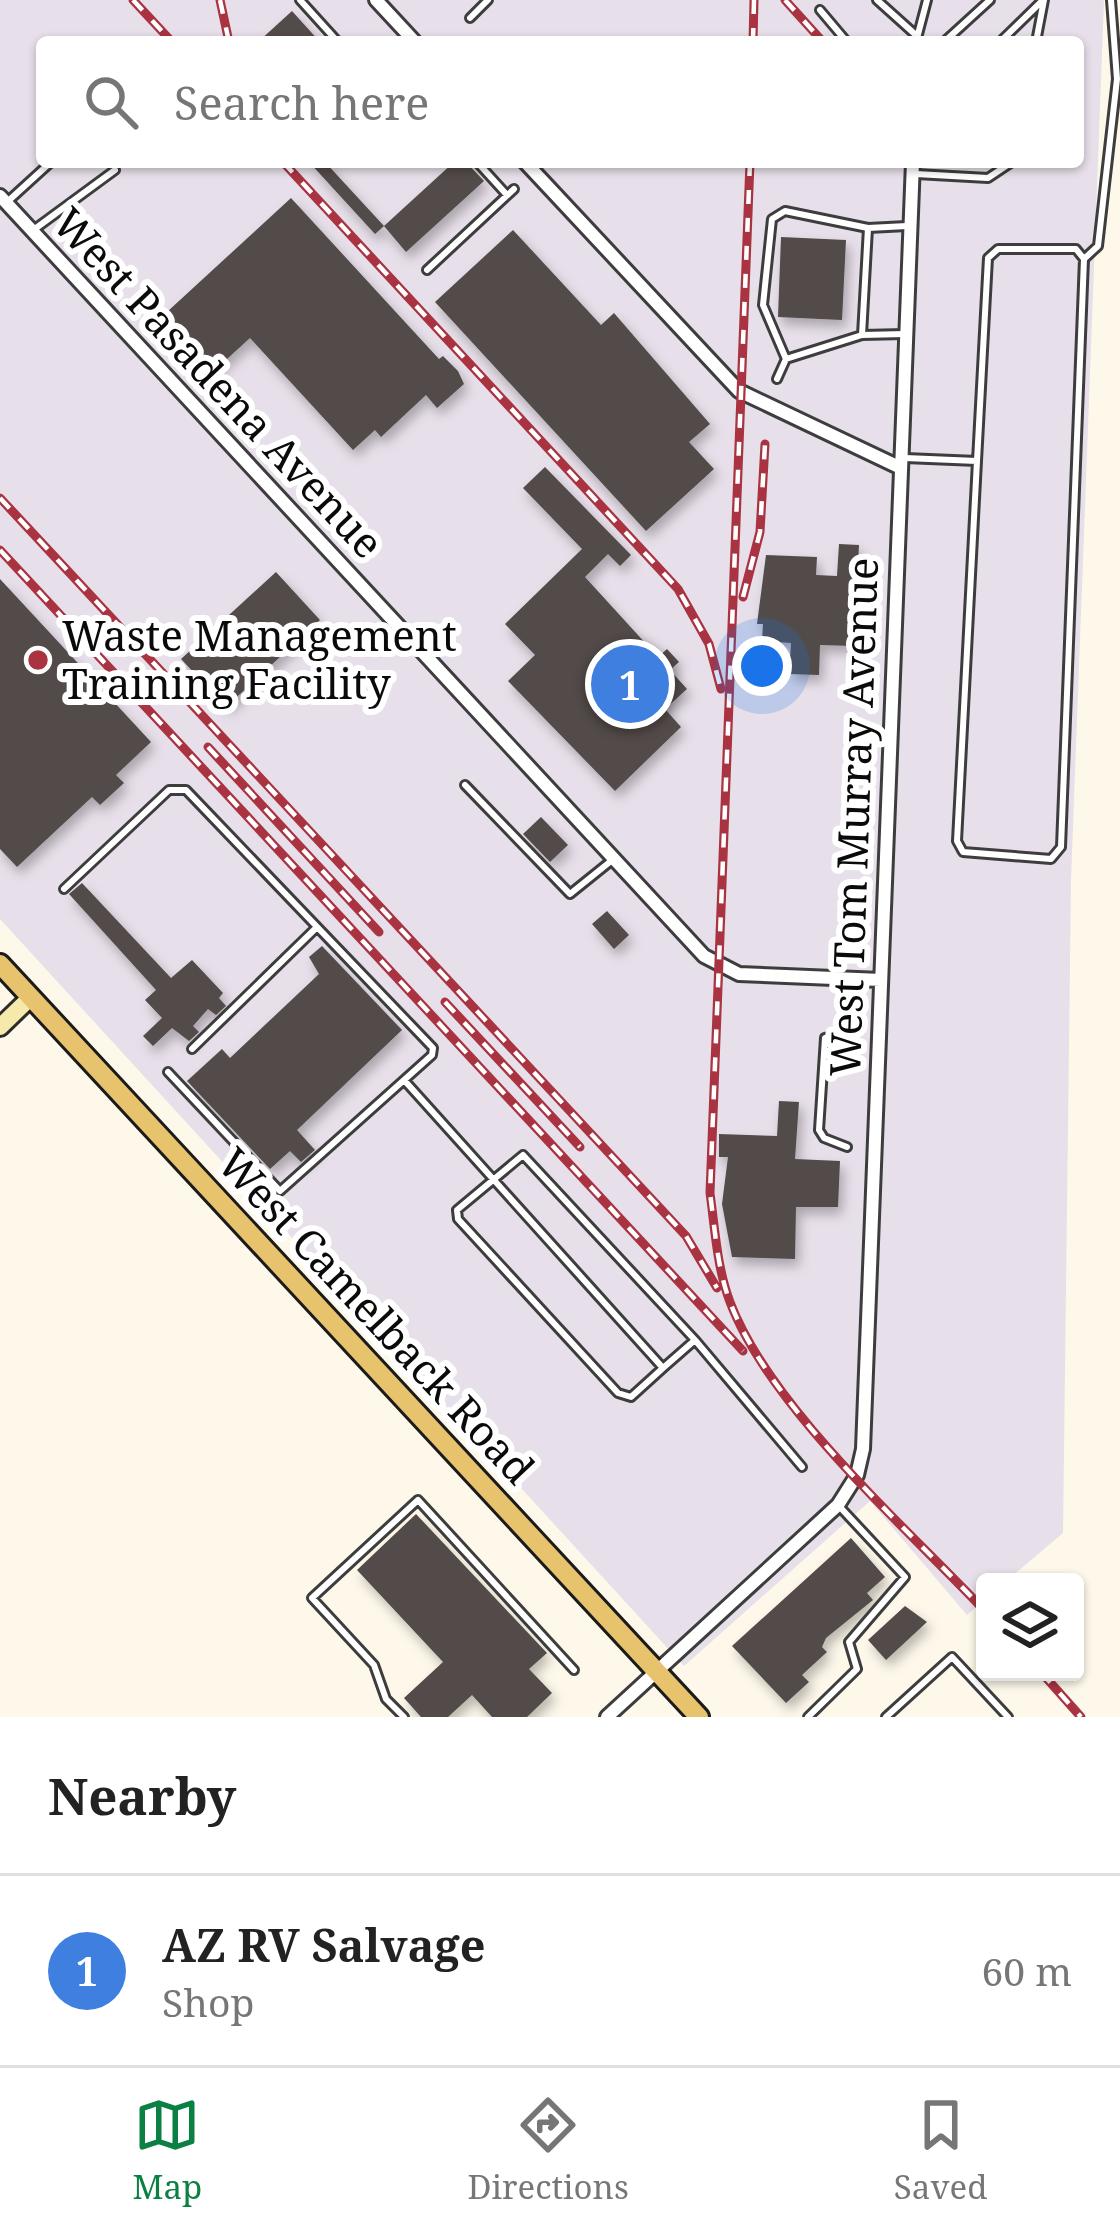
<!DOCTYPE html>
<html lang="en">
<head>
<meta charset="utf-8">
<style>
	:root { --surface:#fff; --page:#f6f6f6; --text:#222; --muted:#767676; --line:#e0e0e0; --accent:#0b8043 }
	body { margin:0; font-family:"Noto Serif",serif; background:var(--page); color:var(--text) }
	.controls { position:absolute; right:36px; bottom:36px; display:grid; overflow:hidden; border-radius:12px; box-shadow:0 3px 9px #0004 }
	.controls button { width:108px; height:108px; display:grid; place-items:center; padding:0; border:0; border-bottom:3px solid var(--line); background:var(--surface); color:var(--text); font:60px sans-serif }
	.you { position:absolute; left:762px; top:666px; width:42px; height:42px; margin:-30px; border:9px solid #fff; border-radius:50%; background:#1a73e8; box-shadow:0 0 0 18px #1a73e833 }
	.badge { display:grid; place-items:center; width:78px; height:78px; border-radius:50%; background:var(--accent); color:#fff; font-size:39px; font-weight:700 }
	.pin { position:absolute; translate:-50% -50%; border:6px solid #fff; box-shadow:0 3px 12px #0006 }
	.list { margin:0; padding:0; list-style:none }
	h2 { display:flex; justify-content:space-between; align-items:center; height:156px; margin:0; padding:0 48px; font-size:51px }
	h2 small { font-size:39px; font-weight:400; color:var(--muted) }
	.list li { display:grid; grid-template-columns:78px 1fr auto; gap:36px; align-items:center; box-sizing:border-box; height:192px; padding:0 48px; border-top:3px solid var(--line) }
	.list b { display:block; font-size:45px; white-space:nowrap }
	.list p { margin:0; font-size:39px; white-space:nowrap; color:var(--muted) }
	.list em { font-size:39px; font-style:normal; color:var(--muted) }
	.icon { flex:none; width:66px; height:66px; fill:none; stroke:currentColor; stroke-width:2; stroke-linecap:round; stroke-linejoin:round }
	.map { position:relative; flex:none; width:1120px; height:1717px; overflow:hidden }
	.search { position:absolute; background:var(--surface); box-shadow:0 3px 9px #0004; left:36px; right:36px; top:36px; height:132px; display:flex; align-items:center; gap:30px; box-sizing:border-box; padding:0 42px; border-radius:12px; color:var(--muted); font-size:45px }
	.sheet { height:348px; background:var(--surface) }
	nav { display:flex; justify-content:space-around; align-items:center; box-sizing:border-box; height:168px; border-top:3px solid var(--line); background:var(--surface); font-size:33px; color:var(--muted) }
	nav a { display:grid; justify-items:center; gap:6px }
	nav .on { color:var(--accent) }
	.map>svg:first-child { display:block }
	.industrial { fill:#e7dfe9; fill-rule:evenodd }
	.building { fill:#524b48; filter:url(#shadow) }
	.lines { fill:none; stroke-linecap:round; stroke-linejoin:round }
	.lane-casing { stroke:#3d3d3d; stroke-width:12 }
	.street-casing { stroke:#3d3d3d; stroke-width:18 }
	.secondary-casing { stroke:#2c2c2c; stroke-width:22 }
	.primary-casing { stroke:#1b1b1b; stroke-width:24 }
	.lane { stroke:#fff; stroke-width:6 }
	.street { stroke:#fff; stroke-width:12 }
	.secondary { stroke:#f5e9ac; stroke-width:16 }
	.primary { stroke:#e8c36e; stroke-width:18 }
	.rail-casing { stroke:#a93340; stroke-width:9 }
	.rail { stroke:#fff; stroke-width:4.5; stroke-dasharray:14; stroke-linecap:butt }
	.poi-dot { fill:#a93340; stroke:#fff; stroke-width:4.5 }
	.labels { text-anchor:middle; stroke-width:12; stroke-linejoin:round; paint-order:stroke }
	.street-label { font-size:42px; fill:#0a0a0a; stroke:#fff }
	.poi-label { font-size:42px; fill:#0a0a0a; stroke:#fff; text-anchor:start }
</style>
</head>
<body>
<div class="map">
<svg width="1120" height="1717" viewBox="0 0 1120 1717">
	<defs>
		<filter id="shadow"><feDropShadow dx="4" dy="7" stdDeviation="6" flood-color="#0004"/></filter>
	</defs>
	<rect width="100%" height="100%" fill="#fdf8ea"/>
	<path class="industrial" d="M0,0H1104L1071,880L1063,1533L1005,1582H985V1599L967,1615L870,1501L684,1666L0,919ZM42,42H1078V162H42Z"/>
	<path class="building" d="M292,11L320,42H258Z
		M309,162H325L384,226L375,234Z
		M454,162H466L484,181L406,252L384,226Z
		M291,198L439,359L443,356L458,371L464,384L437,408L426,395L381,437L375,430L353,450L250,338L206,378L155,323Z
		M513,230L601,325L614,313L710,424L689,442L714,469L646,531L435,302Z
		M781,237L846,240L842,320L778,317Z
		M545,467L631,555L620,566L608,554L585,577L658,657L667,649L679,662L670,670L687,689L665,709L681,727L615,791L508,681L535,655L505,624L582,549L523,488Z
		M839,544L859,545L854,646L820,645L819,675L789,674L791,643L762,641L763,624H757L766,555L817,557L816,575L837,576Z
		M276,572L320,620L226,707L181,659Z
		M0,579L151,742L116,775L124,783L100,805L92,797L17,867L0,849Z
		M541,817L568,845L550,862L523,834Z
		M82,883L171,978L192,960L223,993L219,998L226,1006L216,1015L208,1009L193,1026L199,1032L189,1041L172,1028L153,1046L143,1036L162,1018L145,1000L156,990L69,894Z
		M607,911L629,935L614,949L592,924Z
		M322,946L402,1030L297,1130L315,1150L301,1162L290,1151L270,1169L187,1081L222,1049L230,1058L319,974L309,957Z
		M779,1101L799,1102L795,1159L840,1161L838,1207H796L795,1259L732,1257L722,1204L728,1157H719V1134L777,1136Z
		M416,1514L547,1653L529,1669L552,1693L527,1717H492L472,1695L448,1717H421L404,1698L443,1662L357,1570Z
		M851,1538L885,1577L867,1593L873,1600L826,1638L822,1647L827,1652L802,1675L809,1682L786,1703L732,1646Z
		M905,1606L927,1622L886,1660L868,1640Z"/>
	<g class="lines">
		<g class="lane-casing">
			<path id="lane" d="M300,0L338,42
				M877,0L917,36
				M820,10L847,42
				M470,18L488,0
				M916,42L927,0
				M944,42L990,0
				M1000,42L1043,0
				M1036,42L1044,0
				M477,162L507,195
				M916,174L988,178L1012,162
				M6,203L51,162
				M32,231L115,170
				M427,270L514,189
				M862,335L905,334
				M786,359L763,305L772,219L785,211L868,228
				M777,379L786,359L862,335L868,228L907,226
				M905,458L977,461L988,258L998,249H1076L1084,259
				M977,461L957,841L963,852L1051,859L1061,847L1084,259L1098,246L1117,79L1111,0
				M465,785L570,894L611,861
				M64,889L169,790H186L433,1048L432,1055L280,1191L168,1072
				M192,1049L316,928
				M404,1080L663,1368L695,1340L802,1467
				M847,1147L824,1138L819,1130L825,1038L854,1032
				M663,1368L631,1397L618,1393L458,1219L457,1210L523,1155L695,1340
				M404,1717L386,1699L374,1665L312,1598L418,1500L574,1670
				M808,1717L857,1669L849,1642L905,1577L838,1505
				M886,1717L952,1657L1008,1717"/>
		</g>
		<g class="street-casing">
			<path id="street" d="M376,0L415,42
				M525,162L739,391L901,468
				M0,196L704,956L739,974L881,980
				M607,1717L838,1505L857,1475L863,1449L913,162"/>
		</g>
		<g class="secondary-casing">
			<path id="secondary" d="M0,1027L31,997"/>
		</g>
		<g class="primary-casing">
			<path id="primary" d="M0,964L699,1717"/>
		</g>
		<use href="#lane" class="lane"/>
		<use href="#street" class="street"/>
		<use href="#secondary" class="secondary"/>
		<use href="#primary" class="primary"/>
		<g class="rail-casing">
			<path id="rail" d="M133,0L172,42
				M220,0L229,42
				M785,0L823,42
				M753,42L754,0
				M283,162L678,589L709,644L721,689
				M750,162L710,1193C715,1229 717,1268 730,1302C770,1408 906,1527 985,1611
				M0,498L686,1236L717,1288
				M0,550L743,1351
				M743,597L760,532L765,444
				M208,747L379,932
				M445,1002L580,1147
				M1041,1672L1081,1717"/>
		</g>
		<use href="#rail" class="rail"/>
	</g>
	<circle class="poi-dot" cx="38" cy="660" r="12"/>
	<g class="labels">
		<g class="street-label">
			<text transform="translate(218 383) rotate(47)" y="15">West Pasadena Avenue</text>
			<text transform="translate(854 817) rotate(-88)" y="15">West Tom Murray Avenue</text>
			<text transform="translate(376 1316) rotate(47)" y="15">West Camelback Road</text>
		</g>
		<g class="poi-label">
			<text x="62" y="651">Waste Management<tspan x="62" dy="48">Training Facility</tspan></text>
		</g>
	</g>
</svg>
<div class="controls">
<button><svg class="icon" aria-label="layers" viewBox="0 0 24 24"><path d="M12 4l9 5-9 5-9-5zM3 14l9 5 9-5"/></svg></button>
</div>
<div class="you"></div>
<div class="pin badge" style="left:630px;top:684px;background:#3f7fe0">1</div>
<div class="search"><svg class="icon" aria-label="search" viewBox="0 0 24 24"><circle cx="10" cy="10" r="6"/><path d="M15 15l6 6"/></svg>Search here</div>
</div>
<section class="sheet">
<h2>Nearby<small></small></h2>
<ul class="list">
<li><span class="badge" style="background:#3f7fe0">1</span><div><b>AZ RV Salvage</b><p>Shop</p></div><em>60 m</em></li>
</ul>
</section>
<nav>
<a class="on"><svg class="icon" aria-label="map" viewBox="0 0 24 24"><path d="M3 6l6-2 6 2 6-2v14l-6 2-6-2-6 2zM9 4v14M15 6v14"/></svg>Map</a>
<a><svg class="icon" aria-label="directions" viewBox="0 0 24 24"><path d="M12 3l9 9-9 9-9-9zM9 14v-3h6M13 9l2 2-2 2"/></svg>Directions</a>
<a><svg class="icon" aria-label="saved" viewBox="0 0 24 24"><path d="M7 4h10v16l-5-4-5 4z"/></svg>Saved</a>
</nav>
</body>
</html>
